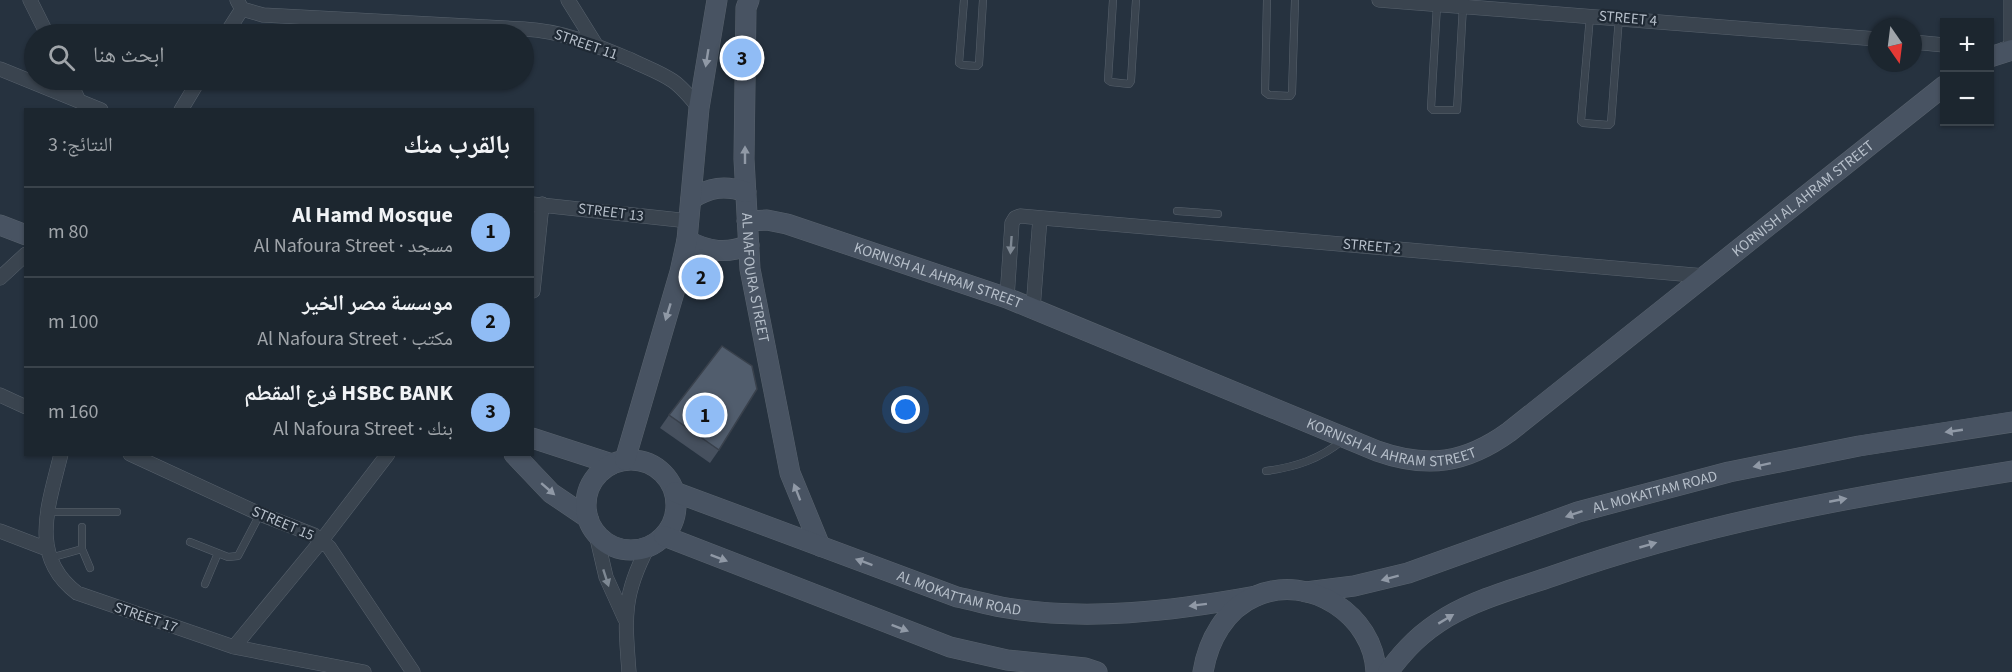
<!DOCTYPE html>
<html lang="ar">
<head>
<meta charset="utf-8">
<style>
	:root { --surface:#1c262f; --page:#29323b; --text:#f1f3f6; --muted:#a0a5aa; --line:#3a434b; --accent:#90bcf5 }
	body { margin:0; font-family:"Source Sans 3","Noto Naskh Arabic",sans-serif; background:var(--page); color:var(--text); direction:rtl }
	.controls { position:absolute; right:18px; top:18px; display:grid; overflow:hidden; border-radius:0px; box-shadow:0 2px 4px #0004 }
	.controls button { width:54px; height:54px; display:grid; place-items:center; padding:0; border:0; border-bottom:2px solid var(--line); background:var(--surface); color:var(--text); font:30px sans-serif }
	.compass { position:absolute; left:1868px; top:18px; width:54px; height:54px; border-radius:50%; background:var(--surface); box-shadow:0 2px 4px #0004; rotate:166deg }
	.you { position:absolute; left:906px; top:410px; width:21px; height:21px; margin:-15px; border:4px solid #fff; border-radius:50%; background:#1a73e8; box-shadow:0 0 0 9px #1a73e833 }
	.badge { display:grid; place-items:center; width:39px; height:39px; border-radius:50%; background:var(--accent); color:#111; font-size:20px; font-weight:700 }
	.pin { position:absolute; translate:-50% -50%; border:3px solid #fff; box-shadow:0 2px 6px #0006 }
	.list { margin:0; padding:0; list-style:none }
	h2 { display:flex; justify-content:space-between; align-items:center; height:78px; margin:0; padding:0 24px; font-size:26px }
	h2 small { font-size:20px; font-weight:400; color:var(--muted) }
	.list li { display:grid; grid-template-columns:39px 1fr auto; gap:18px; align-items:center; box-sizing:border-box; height:90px; padding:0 24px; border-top:2px solid var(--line) }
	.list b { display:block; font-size:22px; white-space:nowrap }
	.list p { margin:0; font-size:20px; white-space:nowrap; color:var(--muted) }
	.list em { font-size:20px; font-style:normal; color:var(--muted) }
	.icon { flex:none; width:33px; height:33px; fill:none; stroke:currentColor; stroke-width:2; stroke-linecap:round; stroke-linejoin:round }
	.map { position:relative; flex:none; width:2012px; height:672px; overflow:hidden; direction:ltr }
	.search { position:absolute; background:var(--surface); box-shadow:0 2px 4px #0004; left:24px; top:24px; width:510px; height:66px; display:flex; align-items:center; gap:15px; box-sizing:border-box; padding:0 21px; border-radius:33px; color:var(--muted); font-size:22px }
	.panel { position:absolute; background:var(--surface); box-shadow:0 2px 4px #0004; left:24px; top:108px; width:510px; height:348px; border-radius:0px; direction:rtl }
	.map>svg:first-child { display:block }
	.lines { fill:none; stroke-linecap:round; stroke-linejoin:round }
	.lane-casing { stroke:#58626d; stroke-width:8 }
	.street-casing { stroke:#58626d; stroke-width:15 }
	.secondary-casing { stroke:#58626d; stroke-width:21 }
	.lane { stroke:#3a444f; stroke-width:7 }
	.street { stroke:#3a444f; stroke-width:14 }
	.secondary { stroke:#485362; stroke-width:20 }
	.wall { fill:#46505e }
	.building { fill:#515d6d; stroke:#39414c; stroke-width:1.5 }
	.oneway { fill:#9099a6 }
	.oneway2 { fill:#7e8893 }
	.labels { text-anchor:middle; stroke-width:4.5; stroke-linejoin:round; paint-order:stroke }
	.street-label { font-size:15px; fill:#b6bfca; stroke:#1f2934 }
</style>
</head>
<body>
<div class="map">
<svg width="2012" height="672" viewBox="0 0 2012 672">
	<rect width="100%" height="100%" fill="#26323f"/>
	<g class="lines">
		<g class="lane-casing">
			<path id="lane" d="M964,0L959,63L962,65L977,66L979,64L983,0
				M1113,0L1108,80L1111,82L1129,84L1131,81L1136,0
				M1267,0L1265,92L1269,95L1290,96L1292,93L1295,0
				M1437,5L1431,108L1433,110H1457L1463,6
				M1590,16L1581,121L1583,123L1609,125L1611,123L1619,17
				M1177,211L1218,214
				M1266,471C1296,467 1320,459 1343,440
				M47,512H117
				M82,527V549L90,568
				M190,542L228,557L238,556L260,514
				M50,558L82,549
				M205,584L218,553"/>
		</g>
		<g class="street-casing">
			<path id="street" d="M30,0L47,34
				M568,0L596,45
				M1379,0L1877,39
				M242,9L263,15L524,29C563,31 595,45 631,60C645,67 660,72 673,81C683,88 691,98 699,108
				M226,34L242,9L237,0
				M1913,42L1944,45
				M2004,49L2011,50V0
				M0,69L101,110
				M69,80L79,101
				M181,110L199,80
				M532,204L689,221
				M0,278L26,254
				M533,291L542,204
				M1007,298L1012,223L1015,218L1020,216L1705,276
				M1033,309L1040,218
				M0,395L26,407
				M61,454C49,504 28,556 77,593L234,647L364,672
				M130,454L260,514L314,535L329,547L335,556L413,672
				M0,531L47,549
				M596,534L606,577L625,619
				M234,647L322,540L388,454
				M629,672C625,619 622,596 648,547"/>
		</g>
		<g class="secondary-casing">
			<g id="secondary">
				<path id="s1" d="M749,0L746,8L744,159L750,269L790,473L820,546"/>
				<path d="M1990,57L2012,50"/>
				<path d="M691,199C710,187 725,185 746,192"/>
				<path id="s2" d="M747,221L767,220L787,224L1007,298L1377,451C1428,469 1466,463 1509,432L1944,86"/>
				<path d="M0,225L26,235"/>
				<path d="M687,240C708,252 727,254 749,245"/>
				<path d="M532,438L612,464"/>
				<path d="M514,454L551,493L588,518"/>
				<circle cx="631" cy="505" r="45"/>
				<path d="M625,460L680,272L687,240L699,108L717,0"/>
				<path id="s3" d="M675,492L957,597C972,600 986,604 1001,607C1085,622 1173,611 1256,596"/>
				<path d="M664,536L950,647L1007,660L1085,668L1097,672"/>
				<path id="s4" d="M1306,592L1354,586L1408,573L1578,512L1729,472L1859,446L2012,422"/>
				<path d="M1203,672C1208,641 1225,609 1256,596C1309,573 1374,615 1376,672"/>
				<path d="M1388,672C1406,648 1422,632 1447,617C1479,598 1518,588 1553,576C1702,523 1856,496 2012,471"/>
			</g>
		</g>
		<use href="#lane" class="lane"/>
		<use href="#street" class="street"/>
		<use href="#secondary" class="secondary"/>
	</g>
	<path class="wall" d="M669,415L719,450L710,463L660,428Z"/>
	<path class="building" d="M722,346L752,366L757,389L719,450L669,415Z"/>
	<defs><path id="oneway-solid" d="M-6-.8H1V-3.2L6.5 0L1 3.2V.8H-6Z" transform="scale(1.5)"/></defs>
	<g class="oneway">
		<use href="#oneway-solid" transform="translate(707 58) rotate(99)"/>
		<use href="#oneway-solid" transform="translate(745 155) rotate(-90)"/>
		<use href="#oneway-solid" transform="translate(668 312) rotate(107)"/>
		<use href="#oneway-solid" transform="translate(1954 431) rotate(172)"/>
		<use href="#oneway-solid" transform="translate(1762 465) rotate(168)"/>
		<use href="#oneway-solid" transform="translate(548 489) rotate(41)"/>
		<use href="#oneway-solid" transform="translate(797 492) rotate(-111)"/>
		<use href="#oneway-solid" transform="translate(1838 500) rotate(-11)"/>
		<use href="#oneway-solid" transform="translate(1574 514) rotate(161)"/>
		<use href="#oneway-solid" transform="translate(1648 545) rotate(-16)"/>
		<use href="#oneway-solid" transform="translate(719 558) rotate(21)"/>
		<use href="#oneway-solid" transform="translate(864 562) rotate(-160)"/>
		<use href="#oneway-solid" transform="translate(1390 578) rotate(165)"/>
		<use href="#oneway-solid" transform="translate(1198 605) rotate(173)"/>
		<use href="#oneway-solid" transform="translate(1446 619) rotate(-31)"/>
		<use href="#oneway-solid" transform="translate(900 628) rotate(21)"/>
	</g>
	<g class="oneway2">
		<use href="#oneway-solid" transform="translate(1011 245) rotate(94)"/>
		<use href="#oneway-solid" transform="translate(606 578) rotate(72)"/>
	</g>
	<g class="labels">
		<g class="street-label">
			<text transform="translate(1628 18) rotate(5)" y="5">STREET 4</text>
			<text transform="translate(586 44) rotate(19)" y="5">STREET 11</text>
			<text dy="5" stroke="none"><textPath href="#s2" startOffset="1188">KORNISH AL AHRAM STREET</textPath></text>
			<text transform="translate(611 212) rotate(7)" y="5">STREET 13</text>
			<text transform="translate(1372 246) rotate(5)" y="5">STREET 2</text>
			<text dy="5" stroke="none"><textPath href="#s2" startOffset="200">KORNISH AL AHRAM STREET</textPath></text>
			<text dy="5" stroke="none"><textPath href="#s1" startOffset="279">AL NAFOURA STREET</textPath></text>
			<text dy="5" stroke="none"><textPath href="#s2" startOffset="686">KORNISH AL AHRAM STREET</textPath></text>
			<text dy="5" stroke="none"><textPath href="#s4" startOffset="364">AL MOKATTAM ROAD</textPath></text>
			<text transform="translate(283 523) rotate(23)" y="5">STREET 15</text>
			<text dy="5" stroke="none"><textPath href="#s3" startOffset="302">AL MOKATTAM ROAD</textPath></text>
			<text transform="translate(146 617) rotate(19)" y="5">STREET 17</text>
		</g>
	</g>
</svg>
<div class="controls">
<button>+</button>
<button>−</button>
</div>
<svg class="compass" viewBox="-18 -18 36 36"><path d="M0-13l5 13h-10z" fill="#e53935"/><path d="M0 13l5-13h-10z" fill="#a0a5aa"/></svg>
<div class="you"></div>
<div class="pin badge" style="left:705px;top:415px">1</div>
<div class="pin badge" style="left:701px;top:277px">2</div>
<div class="pin badge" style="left:742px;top:58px">3</div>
<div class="search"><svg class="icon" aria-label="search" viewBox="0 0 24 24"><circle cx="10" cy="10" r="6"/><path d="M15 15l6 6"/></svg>ابحث هنا</div>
<section class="panel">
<h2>بالقرب منك<small>النتائج: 3</small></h2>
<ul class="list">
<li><span class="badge">1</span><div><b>Al Hamd Mosque</b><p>مسجد · Al Nafoura Street</p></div><em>80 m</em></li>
<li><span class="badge">2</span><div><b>موسسة مصر الخير</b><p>مكتب · Al Nafoura Street</p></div><em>100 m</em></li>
<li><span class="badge">3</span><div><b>HSBC BANK فرع المقطم</b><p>بنك · Al Nafoura Street</p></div><em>160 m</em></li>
</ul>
</section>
</div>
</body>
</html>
